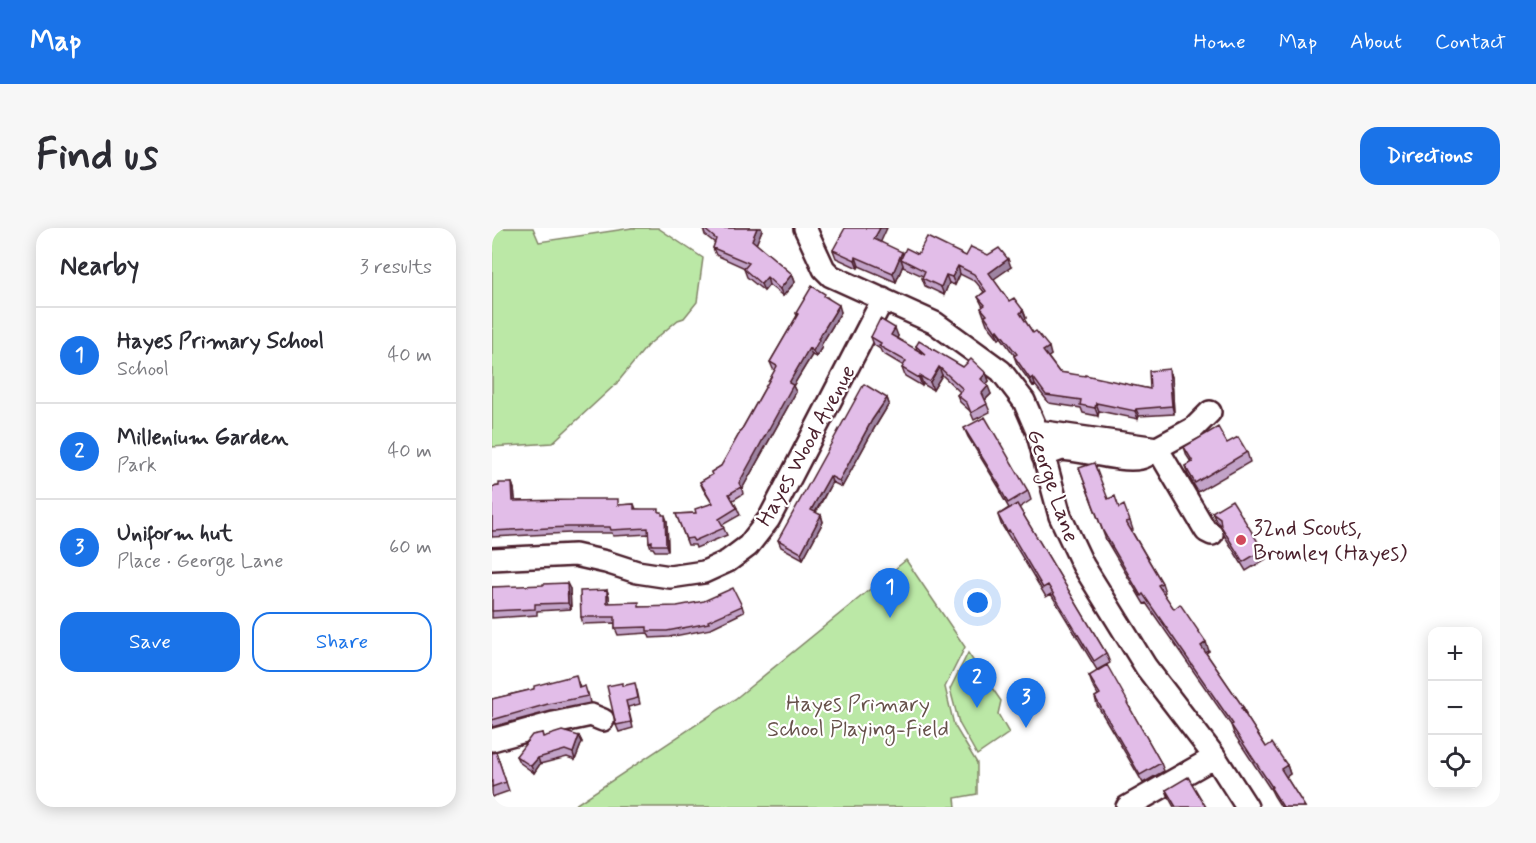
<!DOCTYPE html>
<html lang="en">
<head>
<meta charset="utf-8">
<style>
	:root { --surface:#fff; --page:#f7f7f7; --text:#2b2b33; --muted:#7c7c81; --line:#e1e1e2; --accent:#1a73e8 }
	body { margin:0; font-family:Mynerve,sans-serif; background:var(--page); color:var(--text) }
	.controls { position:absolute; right:18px; bottom:18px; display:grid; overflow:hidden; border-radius:12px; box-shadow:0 3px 15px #0003 }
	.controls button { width:54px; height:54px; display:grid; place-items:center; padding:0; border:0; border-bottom:2px solid var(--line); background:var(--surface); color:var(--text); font:30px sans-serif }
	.you { position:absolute; left:486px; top:375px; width:21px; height:21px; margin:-15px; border:4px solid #fff; border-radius:50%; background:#1a73e8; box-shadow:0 0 0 9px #1a73e833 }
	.badge { display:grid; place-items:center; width:39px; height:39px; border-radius:50%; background:var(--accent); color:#fff; font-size:20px; font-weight:700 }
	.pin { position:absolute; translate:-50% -50px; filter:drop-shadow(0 2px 3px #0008) }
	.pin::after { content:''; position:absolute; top:32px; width:21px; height:18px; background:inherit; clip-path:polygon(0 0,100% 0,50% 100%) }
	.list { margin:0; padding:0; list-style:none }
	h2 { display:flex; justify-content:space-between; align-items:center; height:78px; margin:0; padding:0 24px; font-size:26px }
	h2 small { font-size:20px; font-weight:400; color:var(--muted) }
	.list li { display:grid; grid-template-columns:39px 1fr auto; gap:18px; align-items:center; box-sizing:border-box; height:96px; padding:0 24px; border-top:2px solid var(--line) }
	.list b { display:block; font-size:22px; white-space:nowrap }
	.list p { margin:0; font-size:20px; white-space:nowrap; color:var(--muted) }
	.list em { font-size:20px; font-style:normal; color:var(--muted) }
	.actions { display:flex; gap:12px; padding:18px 24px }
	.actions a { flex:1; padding:14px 0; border:2px solid var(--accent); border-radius:18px; text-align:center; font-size:21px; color:var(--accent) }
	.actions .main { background:var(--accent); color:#fff }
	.icon { flex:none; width:33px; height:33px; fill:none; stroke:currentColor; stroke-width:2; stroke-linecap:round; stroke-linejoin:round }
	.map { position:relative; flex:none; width:1008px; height:579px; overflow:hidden; border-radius:18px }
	header { display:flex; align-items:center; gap:36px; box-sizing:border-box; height:84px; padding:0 30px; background:var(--accent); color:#fff }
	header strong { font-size:28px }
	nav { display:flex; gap:33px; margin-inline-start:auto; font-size:21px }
	.intro { display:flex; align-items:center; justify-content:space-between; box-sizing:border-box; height:144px; padding:0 36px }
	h1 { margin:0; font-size:42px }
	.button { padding:15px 27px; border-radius:18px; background:var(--accent); color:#fff; font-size:21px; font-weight:700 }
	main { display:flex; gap:36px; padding:0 36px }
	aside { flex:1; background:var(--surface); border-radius:18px; box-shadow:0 3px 15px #0003 }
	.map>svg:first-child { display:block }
	.green { fill:#bbe8a6; stroke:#828468; stroke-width:1.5 }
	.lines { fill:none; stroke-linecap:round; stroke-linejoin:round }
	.minor-casing { stroke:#4a1f2b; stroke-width:26 }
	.minor { stroke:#fff; stroke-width:21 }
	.wall { fill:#c2a3c8; stroke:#4a1f2b; stroke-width:1.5 }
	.shaded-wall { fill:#9e84a2; stroke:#4a1f2b; stroke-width:1.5 }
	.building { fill:#e2bde8; stroke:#4a1f2b; stroke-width:1.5 }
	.poi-dot { fill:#d1495b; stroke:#fff; stroke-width:2 }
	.labels { text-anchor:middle; stroke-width:4.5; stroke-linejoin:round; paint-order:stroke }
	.street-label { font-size:22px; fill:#4a1f2b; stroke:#fff }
	.poi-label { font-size:22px; fill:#4a1f2b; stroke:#fff; text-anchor:start }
	.park-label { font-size:22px; fill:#66514a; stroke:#fff }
</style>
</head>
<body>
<header>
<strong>Map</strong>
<nav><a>Home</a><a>Map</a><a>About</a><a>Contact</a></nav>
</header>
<div class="intro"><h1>Find us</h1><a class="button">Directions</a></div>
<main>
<aside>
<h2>Nearby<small>3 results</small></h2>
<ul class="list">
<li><span class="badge">1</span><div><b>Hayes Primary School</b><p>School</p></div><em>40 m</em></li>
<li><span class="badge">2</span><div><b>Millenium Garden</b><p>Park</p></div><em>40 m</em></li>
<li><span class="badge">3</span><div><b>Uniform hut</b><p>Place · George Lane</p></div><em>60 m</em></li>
</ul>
<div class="actions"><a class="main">Save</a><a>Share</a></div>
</aside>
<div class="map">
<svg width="1008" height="579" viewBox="0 0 1008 579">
	<rect width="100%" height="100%" fill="#fff"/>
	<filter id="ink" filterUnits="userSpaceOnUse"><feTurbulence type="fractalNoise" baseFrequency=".0167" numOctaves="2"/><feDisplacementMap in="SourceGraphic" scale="12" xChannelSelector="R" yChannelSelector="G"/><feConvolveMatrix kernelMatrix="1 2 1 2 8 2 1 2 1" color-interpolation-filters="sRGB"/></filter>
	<g filter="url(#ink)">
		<path class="green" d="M0,0H41L47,14L140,0H166L211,30L205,74L192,90L186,92L155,118L125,155L60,215L0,219Z
			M414,332L473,419L453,459L462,497L485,535V566L463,570L464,579H80L243,471Z
			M476,425L509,473L506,486L517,505L485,527L467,495L458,461Z"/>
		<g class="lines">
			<g class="minor-casing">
				<path id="minor" d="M313,0L332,41L339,48L443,95L509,143L532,173L545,203L568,288L591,337L654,439L723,529L755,579
					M545,203L665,220L702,200L718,184
					M551,228L570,221L579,222C598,224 631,234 649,230C655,229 660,224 665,220L714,303L720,306
					M0,331L83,327L114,334L145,344L178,349L212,344L236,333L256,318L277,291L391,71
					M0,512L62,495L99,487L111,492
					M635,579L723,529"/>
			</g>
			<use href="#minor" class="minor"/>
		</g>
		<path class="wall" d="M211,0H269L270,2L264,16L300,46L303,54L291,68L277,57L272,63L255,49L252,41L253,40L224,27L221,20L223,15L213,7Z
			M388,14L411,27L426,26L474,28L519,39L501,51L517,73L531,82L534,90L532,91L541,105L559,127L556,129L567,144L658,161L677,141L680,149L682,186L647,188L646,191L607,183L606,188L591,185L589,180L557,175L543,157L541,158L525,136L522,128H523L509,109L507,111L495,96L489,80L491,79L486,69L492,64L484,54L468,46L463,57L457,55L452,67L433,58L430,50L431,48L411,39V37L404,54L367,38L366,40L344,30L341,22Z
			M335,69L349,84L329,117L330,119L324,129L320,127L301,158L304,164L250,261L251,266L241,272L245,280L248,287L230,297L235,307L204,320L203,317H196L184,286L204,285L220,275L211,261L208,254L220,247L219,244L229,238L283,142L281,141L278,134L305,88L304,85Z
			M406,108L405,111L425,123L424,118L471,139L494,145L497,153L494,156L499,166L493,172L498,184L482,192L478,183L468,174L465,167L468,164L450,147L441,162L431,156L430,158L413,148L410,140L412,138L390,125L388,121L382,117L379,109Z
			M395,170L397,176L383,199L350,259L340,254L324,285L329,287L331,294L311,331L289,319L286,312Z
			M472,200L536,263L539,272L527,280L614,425L618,435L605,442L559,366L554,369L520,312H519L509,296L506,287L517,280L510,268L508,261L476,209Z
			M735,215L755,224L758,234L706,264L696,247L693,238L699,234L695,228L692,219Z
			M587,240L616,271L627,280L638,293L641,302H639L670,355L673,364L671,365L682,381L717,423L714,425L751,479L754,487V488L774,519L795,537L798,546L794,549L813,579H789L782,568L779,562L742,506L739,497L654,375L652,376L614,312Z
			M20,255L22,261L23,273L128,277L142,276L144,281L168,284L175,293L176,323H163L161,320H159L157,314V306L121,308L120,305H78L0,309V259L7,258Z
			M720,284L771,322L774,331L754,343L732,307L729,298L724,293Z
			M0,359L78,361L79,381L45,383V387L0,390Z
			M115,362L117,368V375L149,379L250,378L252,384L219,400V401L177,409L158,410L156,405L126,407L123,400V395L91,396L89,389Z
			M597,448L636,474L639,482L669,535L672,543L651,555L605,477L603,469L606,467L600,456Z
			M86,454L88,460L96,465L98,475L59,483L0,499V471L42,461Z
			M131,458L145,462L148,476L136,479L141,500L127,504L124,497Z
			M50,505L51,509L87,508L90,514L83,532L75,529L48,536L42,545L27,534L24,528Z
			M4,524L17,563L0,569V525Z
			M674,562L714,579H682L677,570Z"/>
		<path class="shaded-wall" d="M265,0H269L270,2L263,19L260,12Z
			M388,0H395L386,20L382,11Z
			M410,24L413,32L409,31L411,37L404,54L401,45Z
			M364,29L367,38L366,40L363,32Z
			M516,31L519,39L499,53L497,45Z
			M466,38L468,46L463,57L460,49Z
			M300,46L303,54L291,68L288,61Z
			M454,47L457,55L452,67L449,59Z
			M275,49L277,57L272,63L269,56Z
			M347,77L349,84L329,117L330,119L324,129L321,123L326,111Z
			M531,82L534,90L530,93L528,85Z
			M403,100L406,108L402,115L399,107Z
			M506,102L509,109L507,111L504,104Z
			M557,119L559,127L554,131L551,123Z
			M317,120L320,127L301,158L304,164L250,261L247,255L297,155Z
			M447,139L450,147L441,162L438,154Z
			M677,141L680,149L682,186L680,178Z
			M494,145L497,153L492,159L489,151Z
			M428,148L431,156L430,158L427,150Z
			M541,149L543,157L541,158L538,151Z
			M496,158L499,166L492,173L490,165Z
			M395,170L397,176L383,199L350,259L347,253L380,192Z
			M604,175L607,183L606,188L603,180Z
			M644,181L647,188L646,191L643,183Z
			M338,248L340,254L321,288L319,282Z
			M20,255L22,261L24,279L21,273Z
			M173,287L175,293L176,323L174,317Z
			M329,287L331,294L311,331L309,325Z
			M75,355L78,361L79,381L76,375Z
			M115,362L117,368L118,381L115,375Z
			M714,414L717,423L712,426L709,418Z
			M751,479L754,487L752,489L749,480Z
			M87,508L90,514L83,532L81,525Z
			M46,530L48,536L42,545L39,538Z
			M795,537L798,546L792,550L789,541Z"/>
		<path class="building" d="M211,0H265L260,12L300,46L288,61L275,49L269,56L252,41L257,35L221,20L224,11Z
			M353,0H388L382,11L410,24L401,45L364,29L363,32L341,22Z
			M435,9L474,28L479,19L496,27L507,20L516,31L497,45L517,73L522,70L531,82L528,85L541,105L544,103L557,119L551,123L567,144L593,148V147L658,161L657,143L677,141L680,178L644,181L643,183L604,175L603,180L588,177L589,172L554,167L541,149L538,151L522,128L525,126L506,102L504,104L493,88L495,87L489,80L493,77L486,69L494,63L482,46L466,38L460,49L454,47L449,59L430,50L433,43L409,31L414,20L426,26Z
			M320,58L333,66L332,68L347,77L326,111L327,112L321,123L317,120L297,155L301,157L247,255L249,259L237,266L245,280L227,291L232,300L202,313L200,310L194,311L184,286L204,285L203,281L221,275L208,254L220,247L219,244L229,238L258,187L285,138L278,134L306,86L304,85Z
			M388,91L403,100L399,107L434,127L424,118L427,113L471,139L479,131L494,145L489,151L496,158L490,165L495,176L479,185L475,175L465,167L471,161L447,139L438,154L428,148L427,150L410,140L414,133L387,118L389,115L379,109Z
			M372,156L395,170L380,192L347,253L338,248L319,282L329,287L309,325L286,312Z
			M493,189L536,263L516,275L507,258H508L472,200Z
			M726,199L735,215L746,209L755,224L703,255L693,238L701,234L692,219Z
			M602,235L616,271L623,268L627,280L632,277L638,293L634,294L670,355L666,357L682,381L688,376L714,414L709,418L751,479L749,480L774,519L780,515L795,537L789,541L813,579H791L779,560L780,559L739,497L741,496L651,366L649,368L611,303L587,240Z
			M7,255H20L21,273L81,272V271H126V277L142,276V281H167V284H170V287H173L174,317H160V313L157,314L156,300L119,302L118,299H76L0,303V259L7,258Z
			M740,272L771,322L751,334L729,298L728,290L720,284Z
			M525,276L614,425L602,433L556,357L551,360L517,302L515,303L506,287Z
			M75,355L76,375L43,376V381L0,383V359L51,357V356Z
			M241,360L250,378L216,393L217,395L175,403H155V399L123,400V389H89L88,363L115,362V375L147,374V379L185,378L212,373Z
			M615,437L636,474L635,475L669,535L648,547L603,469L608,466L597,448Z
			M84,447L87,460L93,458L96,468L56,476L0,492V471L42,461V458Z
			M130,455V458L143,455L146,470L134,473L139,494L124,497L115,458Z
			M70,503L87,508L81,525L73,522L46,530L39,538L24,528L40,507L50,505L51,509Z
			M4,524L14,554L0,559V525Z
			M696,549L714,579H684L674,562Z"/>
	</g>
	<circle class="poi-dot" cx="749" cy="312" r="6"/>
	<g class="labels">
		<g class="street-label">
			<text transform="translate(313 217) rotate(-61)" y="8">Hayes Wood Avenue</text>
			<text transform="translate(562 257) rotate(71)" y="8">George Lane</text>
		</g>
		<g class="poi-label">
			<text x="761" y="307">32nd Scouts,<tspan x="761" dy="25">Bromley (Hayes)</tspan></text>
		</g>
		<g class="park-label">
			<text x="366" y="483">Hayes Primary<tspan x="366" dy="25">School Playing-Field</tspan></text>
		</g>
	</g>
</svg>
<div class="controls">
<button>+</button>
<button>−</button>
<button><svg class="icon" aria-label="locate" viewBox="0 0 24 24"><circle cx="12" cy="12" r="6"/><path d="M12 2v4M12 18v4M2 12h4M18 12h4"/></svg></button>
</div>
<div class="you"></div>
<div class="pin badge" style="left:398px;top:390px">1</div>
<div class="pin badge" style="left:485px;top:480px">2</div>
<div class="pin badge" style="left:534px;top:500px">3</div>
</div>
</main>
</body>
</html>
